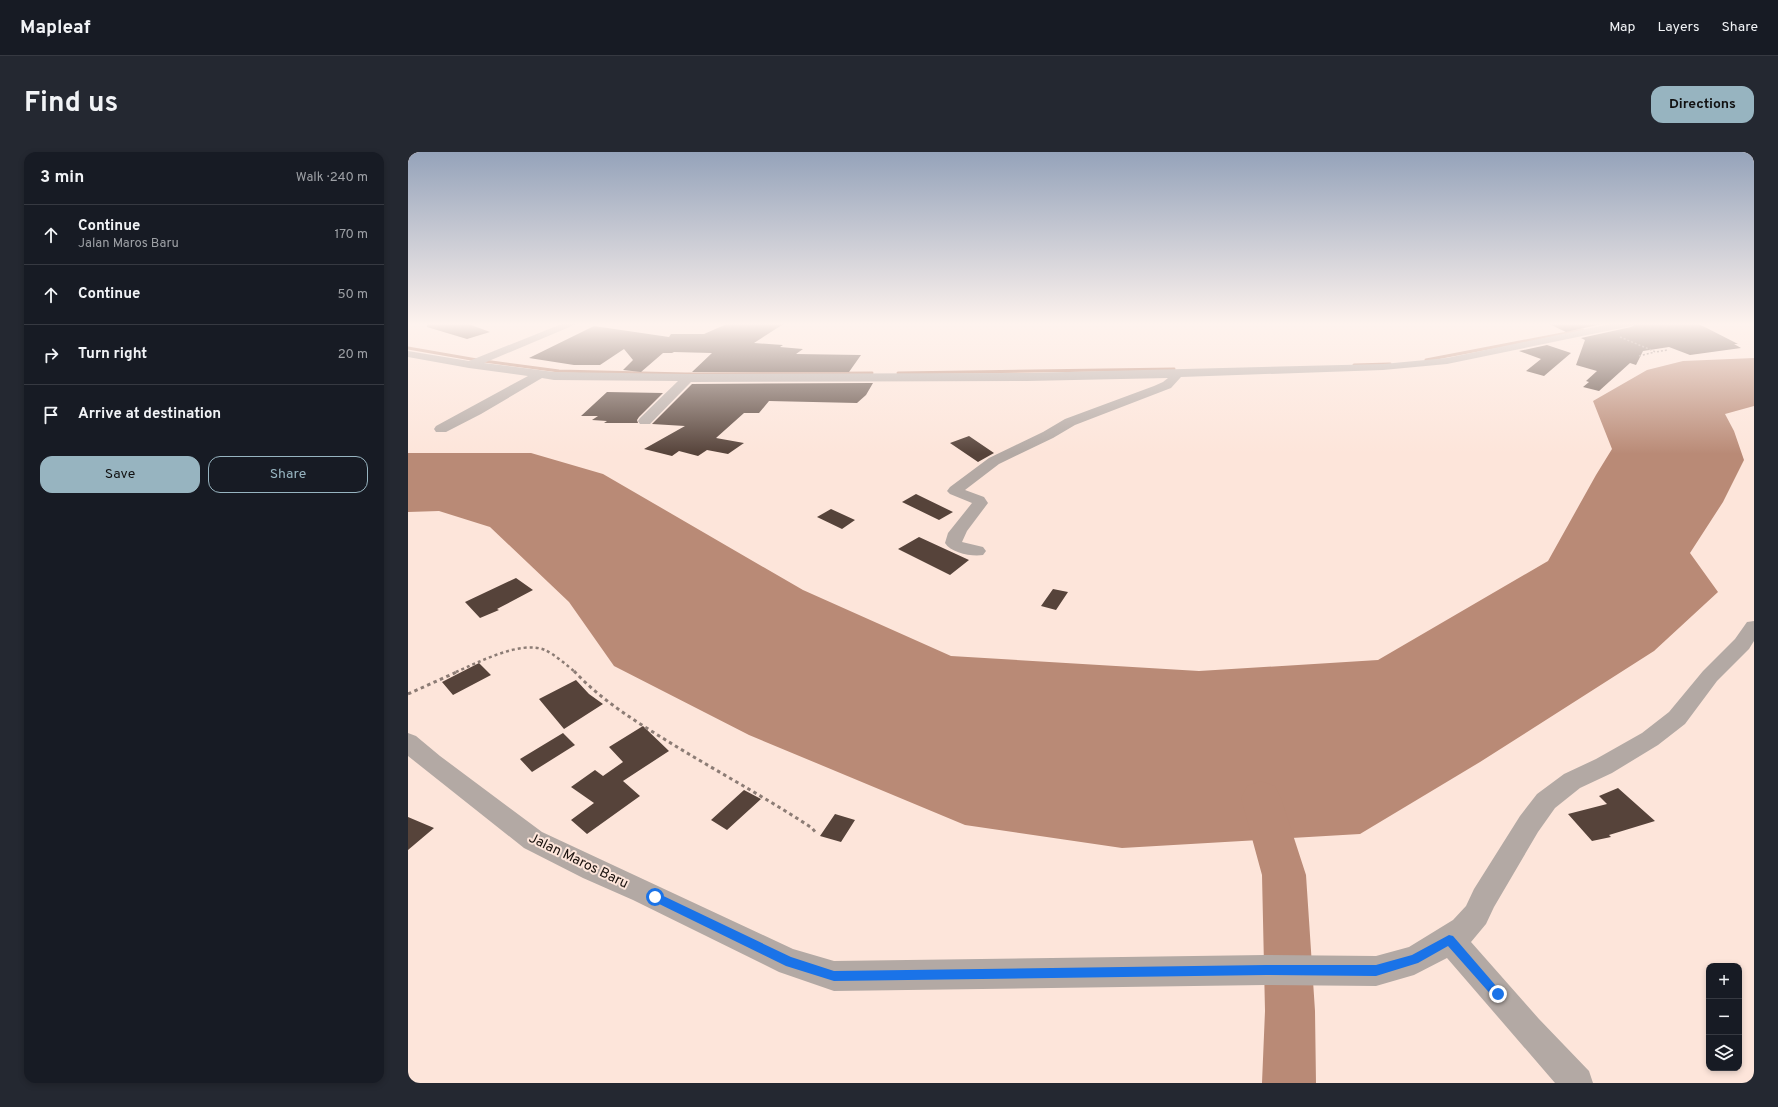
<!DOCTYPE html>
<html lang="en">
<head>
<meta charset="utf-8">
<style>
	:root { --surface:#171b24; --page:#242831; --text:#f1f3f6; --muted:#9ea1a6; --line:#363941; --accent:#97b4c0 }
	body { margin:0; font-family:Overpass,sans-serif; background:var(--page); color:var(--text) }
	.controls { position:absolute; right:12px; bottom:12px; display:grid; overflow:hidden; border-radius:8px; box-shadow:0 2px 6px #0003 }
	.controls button { width:36px; height:36px; display:grid; place-items:center; padding:0; border:0; border-bottom:1px solid var(--line); background:var(--surface); color:var(--text); font:20px sans-serif }
	.stop { position:absolute; width:12px; height:12px; margin:-9px; border:3px solid #1a73e8; border-radius:50%; background:#fff }
	.stop.end { background:#1a73e8; border-color:#fff; box-shadow:0 1px 4px #0008 }
	.list { margin:0; padding:0; list-style:none }
	h2 { display:flex; justify-content:space-between; align-items:center; height:52px; margin:0; padding:0 16px; font-size:17px }
	h2 small { font-size:13px; font-weight:400; color:var(--muted) }
	.list li { display:grid; grid-template-columns:26px 1fr auto; gap:12px; align-items:center; box-sizing:border-box; height:60px; padding:0 16px; border-top:1px solid var(--line) }
	.list b { display:block; font-size:15px; white-space:nowrap }
	.list p { margin:0; font-size:13px; white-space:nowrap; color:var(--muted) }
	.list em { font-size:13px; font-style:normal; color:var(--muted) }
	.actions { display:flex; gap:8px; padding:12px 16px }
	.actions a { flex:1; padding:9px 0; border:1px solid var(--accent); border-radius:12px; text-align:center; font-size:14px; color:var(--accent) }
	.actions .main { background:var(--accent); color:#111 }
	.icon { flex:none; width:22px; height:22px; fill:none; stroke:currentColor; stroke-width:2; stroke-linecap:round; stroke-linejoin:round }
	.map { position:relative; flex:none; width:1346px; height:931px; overflow:hidden; border-radius:12px }
	header { display:flex; align-items:center; gap:24px; box-sizing:border-box; height:56px; padding:0 20px; background:var(--surface); border-bottom:1px solid var(--line) }
	header strong { font-size:19px }
	nav { display:flex; gap:22px; margin-inline-start:auto; font-size:14px }
	.intro { display:flex; align-items:center; justify-content:space-between; box-sizing:border-box; height:96px; padding:0 24px }
	h1 { margin:0; font-size:28px }
	.button { padding:10px 18px; border-radius:12px; background:var(--accent); color:#111; font-size:14px; font-weight:700 }
	main { display:flex; gap:24px; padding:0 24px }
	aside { flex:1; background:var(--surface); border-radius:12px; box-shadow:0 2px 6px #0003 }
	.map>svg:first-child { display:block }
	.water { fill:#b98a76 }
	.lines { fill:none; stroke-linecap:round; stroke-linejoin:round }
	.stream { stroke:#b98a76; stroke-width:3 }
	.river { fill:#b98a76; fill-rule:evenodd }
	.building { fill:#56433a }
	.path-far2 { stroke:#8c7c75; stroke-width:1.5; stroke-dasharray:2 2; stroke-linecap:butt }
	.path-far1 { stroke:#8c7c75; stroke-width:2.5; stroke-dasharray:3 3; stroke-linecap:butt }
	.path { stroke:#8c7c75; stroke-width:3; stroke-dasharray:3.5 3.5; stroke-linecap:butt }
	.minor { fill:#b3a9a4; fill-rule:evenodd }
	.route { fill:#1a73e8 }
	.labels { text-anchor:middle; stroke-width:4; stroke-linejoin:round; paint-order:stroke }
	.near-street-label { font-size:14px; fill:#19110d; stroke:#fde5da }
</style>
</head>
<body>
<header>
<strong>Mapleaf</strong>
<nav><a>Map</a><a>Layers</a><a>Share</a></nav>
</header>
<div class="intro"><h1>Find us</h1><a class="button">Directions</a></div>
<main>
<aside>
<h2>3 min<small>Walk · 240 m</small></h2>
<ul class="list">
<li><svg class="icon" aria-label="ahead" viewBox="0 0 24 24"><path d="M12 20V5M6 11l6-6 6 6"/></svg><div><b>Continue</b><p>Jalan Maros Baru</p></div><em>170 m</em></li>
<li><svg class="icon" aria-label="ahead" viewBox="0 0 24 24"><path d="M12 20V5M6 11l6-6 6 6"/></svg><div><b>Continue</b></div><em>50 m</em></li>
<li><svg class="icon" aria-label="right" viewBox="0 0 24 24"><path d="M7 20v-9h11M14 6l5 5-5 5"/></svg><div><b>Turn right</b></div><em>20 m</em></li>
<li><svg class="icon" aria-label="arrive" viewBox="0 0 24 24"><path d="M6 21V4h12l-3 4 3 4H6"/></svg><div><b>Arrive at destination</b></div></li>
</ul>
<div class="actions"><a class="main">Save</a><a>Share</a></div>
</aside>
<div class="map">
<svg width="1346" height="931" viewBox="0 0 1346 931">
	<rect width="100%" height="100%" fill="#fde5da"/>
	<path class="water" d="M1346,206V254L1317,262L1326,279L1336,308L1315,350L1282,401L1310,440L1246,499L1072,610L952,682L714,696L557,673L341,583L206,514L161,450L82,375L31,359L0,360V301H123L195,322L395,438L543,504L791,519L970,508L1140,409L1188,323L1204,297L1185,249L1239,218L1275,209Z"/>
	<g class="lines">
		<path class="stream" d="M0,196L69,208
			M1018,208L1175,178
			M76,209L151,219L278,222L464,221
			M946,213L982,212
			M490,221L766,217"/>
		<path class="river" d="M853,629L867,634L873,646L898,723L907,859L908,931H854L857,859L854,723L833,646L839,634Z"/>
	</g>
	<path class="building" d="M19,171H58L82,180L59,187L19,175Z
		M321,171H377L346,191L375,193L372,195L395,197L388,202L453,203L441,220H284L304,201L266,200L264,201H255L233,220L215,218L225,208L216,197L192,213H166L121,206L186,174L261,185L263,182H296Z
		M1139,171H1198L1158,180Z
		M1229,171H1289L1330,192H1326L1333,196L1282,203L1261,195L1235,199L1228,213L1222,211L1191,239L1175,235L1181,230L1178,229L1189,219L1168,213L1177,188L1173,186L1223,175Z
		M1139,193L1163,201L1136,224L1118,219L1133,207L1111,199Z
		M465,231L458,243L449,251L361,249L351,261H336L308,286L336,291L320,302L299,298L290,304L271,299L264,304L236,297L277,274L244,272L284,232Z
		M199,240L255,241L231,265L229,268L230,271H196L199,269L184,268L190,264H173Z
		M561,284L586,301L570,310L542,291Z
		M508,342L545,360L531,368L494,350Z
		M423,357L447,368L434,377L409,365Z
		M511,385L561,408L542,423L490,397Z
		M108,426L125,438L89,457L91,458L72,466L57,450Z
		M645,437L660,440L648,458L633,454Z
		M71,511L83,523L45,543L34,530Z
		M168,528L181,542L195,552L156,577L131,547Z
		M235,574L261,599L215,629L232,644L179,682L163,668L186,651L163,635L187,618L195,624L215,610L201,595Z
		M155,581L167,593L124,620L112,607Z
		M1210,636L1247,669L1201,683L1203,685L1184,689L1160,662L1199,652L1191,644Z
		M336,638L353,647L319,678L303,668Z
		M427,662L447,668L433,690L412,684Z
		M0,665L26,676L0,698Z"/>
	<g class="lines">
		<path class="path-far2" d="M1212,185L1248,200L1259,198
			M1231,204L1247,200"/>
		<path class="path-far1" d="M48,520C71,510 113,488 137,498C146,502 160,514 167,520"/>
		<path class="path" d="M166,519C193,548 227,569 261,590C308,619 357,645 404,676L408,681
			M0,542L51,519"/>
		<path class="minor" d="M156,171H171L76,211L146,220L280,222L619,221L975,212L1039,206L1207,171H1228L1223,174L1039,212L975,218L773,225L763,236L667,273L645,286L591,312L557,338L576,345L580,351L559,379L554,390L575,395L578,399L575,403C564,405 543,401 537,391L540,381L564,351L542,342L539,339L542,335L581,306L635,280L657,267L746,234L755,230L760,226L619,229L283,230L242,272H232L230,269L232,266L270,229L146,228L134,226L73,262L38,280H28L26,277L28,274L120,224L61,216L0,205V199L61,209Z
			M1346,469V489L1341,497L1309,529L1277,572L1250,593L1204,621L1172,636L1147,656L1130,680L1086,755L1078,772L1063,790L1131,867L1181,919L1185,931H1147L1039,806L1006,823L968,834L857,833L426,839L371,820L225,748L175,726L116,696L0,604V581L8,584L32,604L134,680L385,797L426,809L857,803L968,804L1001,795L1045,768L1058,754L1066,737L1112,664L1129,642L1156,622L1188,607L1234,581L1261,560L1295,519L1327,487L1339,470Z"/>
	</g>
	<linearGradient id="sky" x2="0" y2="1"><stop stop-color="#95a3ba"/><stop offset="0.57" stop-color="#fef3ee"/><stop offset="1" stop-color="#fef3ee" stop-opacity="0"/></linearGradient>
	<rect width="1346" height="302" fill="url(#sky)"/>
	<path class="route" d="M247,740L383,805L426,819L858,813H968L1004,803L1041,783L1045,784L1095,842L1094,846L1090,848L1086,846L1040,794L1010,811L968,824L858,823L426,829L378,814L243,748L242,745L243,741Z"/>
	<g class="labels">
		<g class="near-street-label">
			<text transform="translate(171 708) rotate(26)" y="5">Jalan Maros Baru</text>
		</g>
	</g>
</svg>
<div class="controls">
<button>+</button>
<button>−</button>
<button><svg class="icon" aria-label="layers" viewBox="0 0 24 24"><path d="M12 4l9 5-9 5-9-5zM3 14l9 5 9-5"/></svg></button>
</div>
<div class="stop" style="left:247px;top:745px"></div>
<div class="stop end" style="left:1090px;top:842px"></div>
</div>
</main>
</body>
</html>
